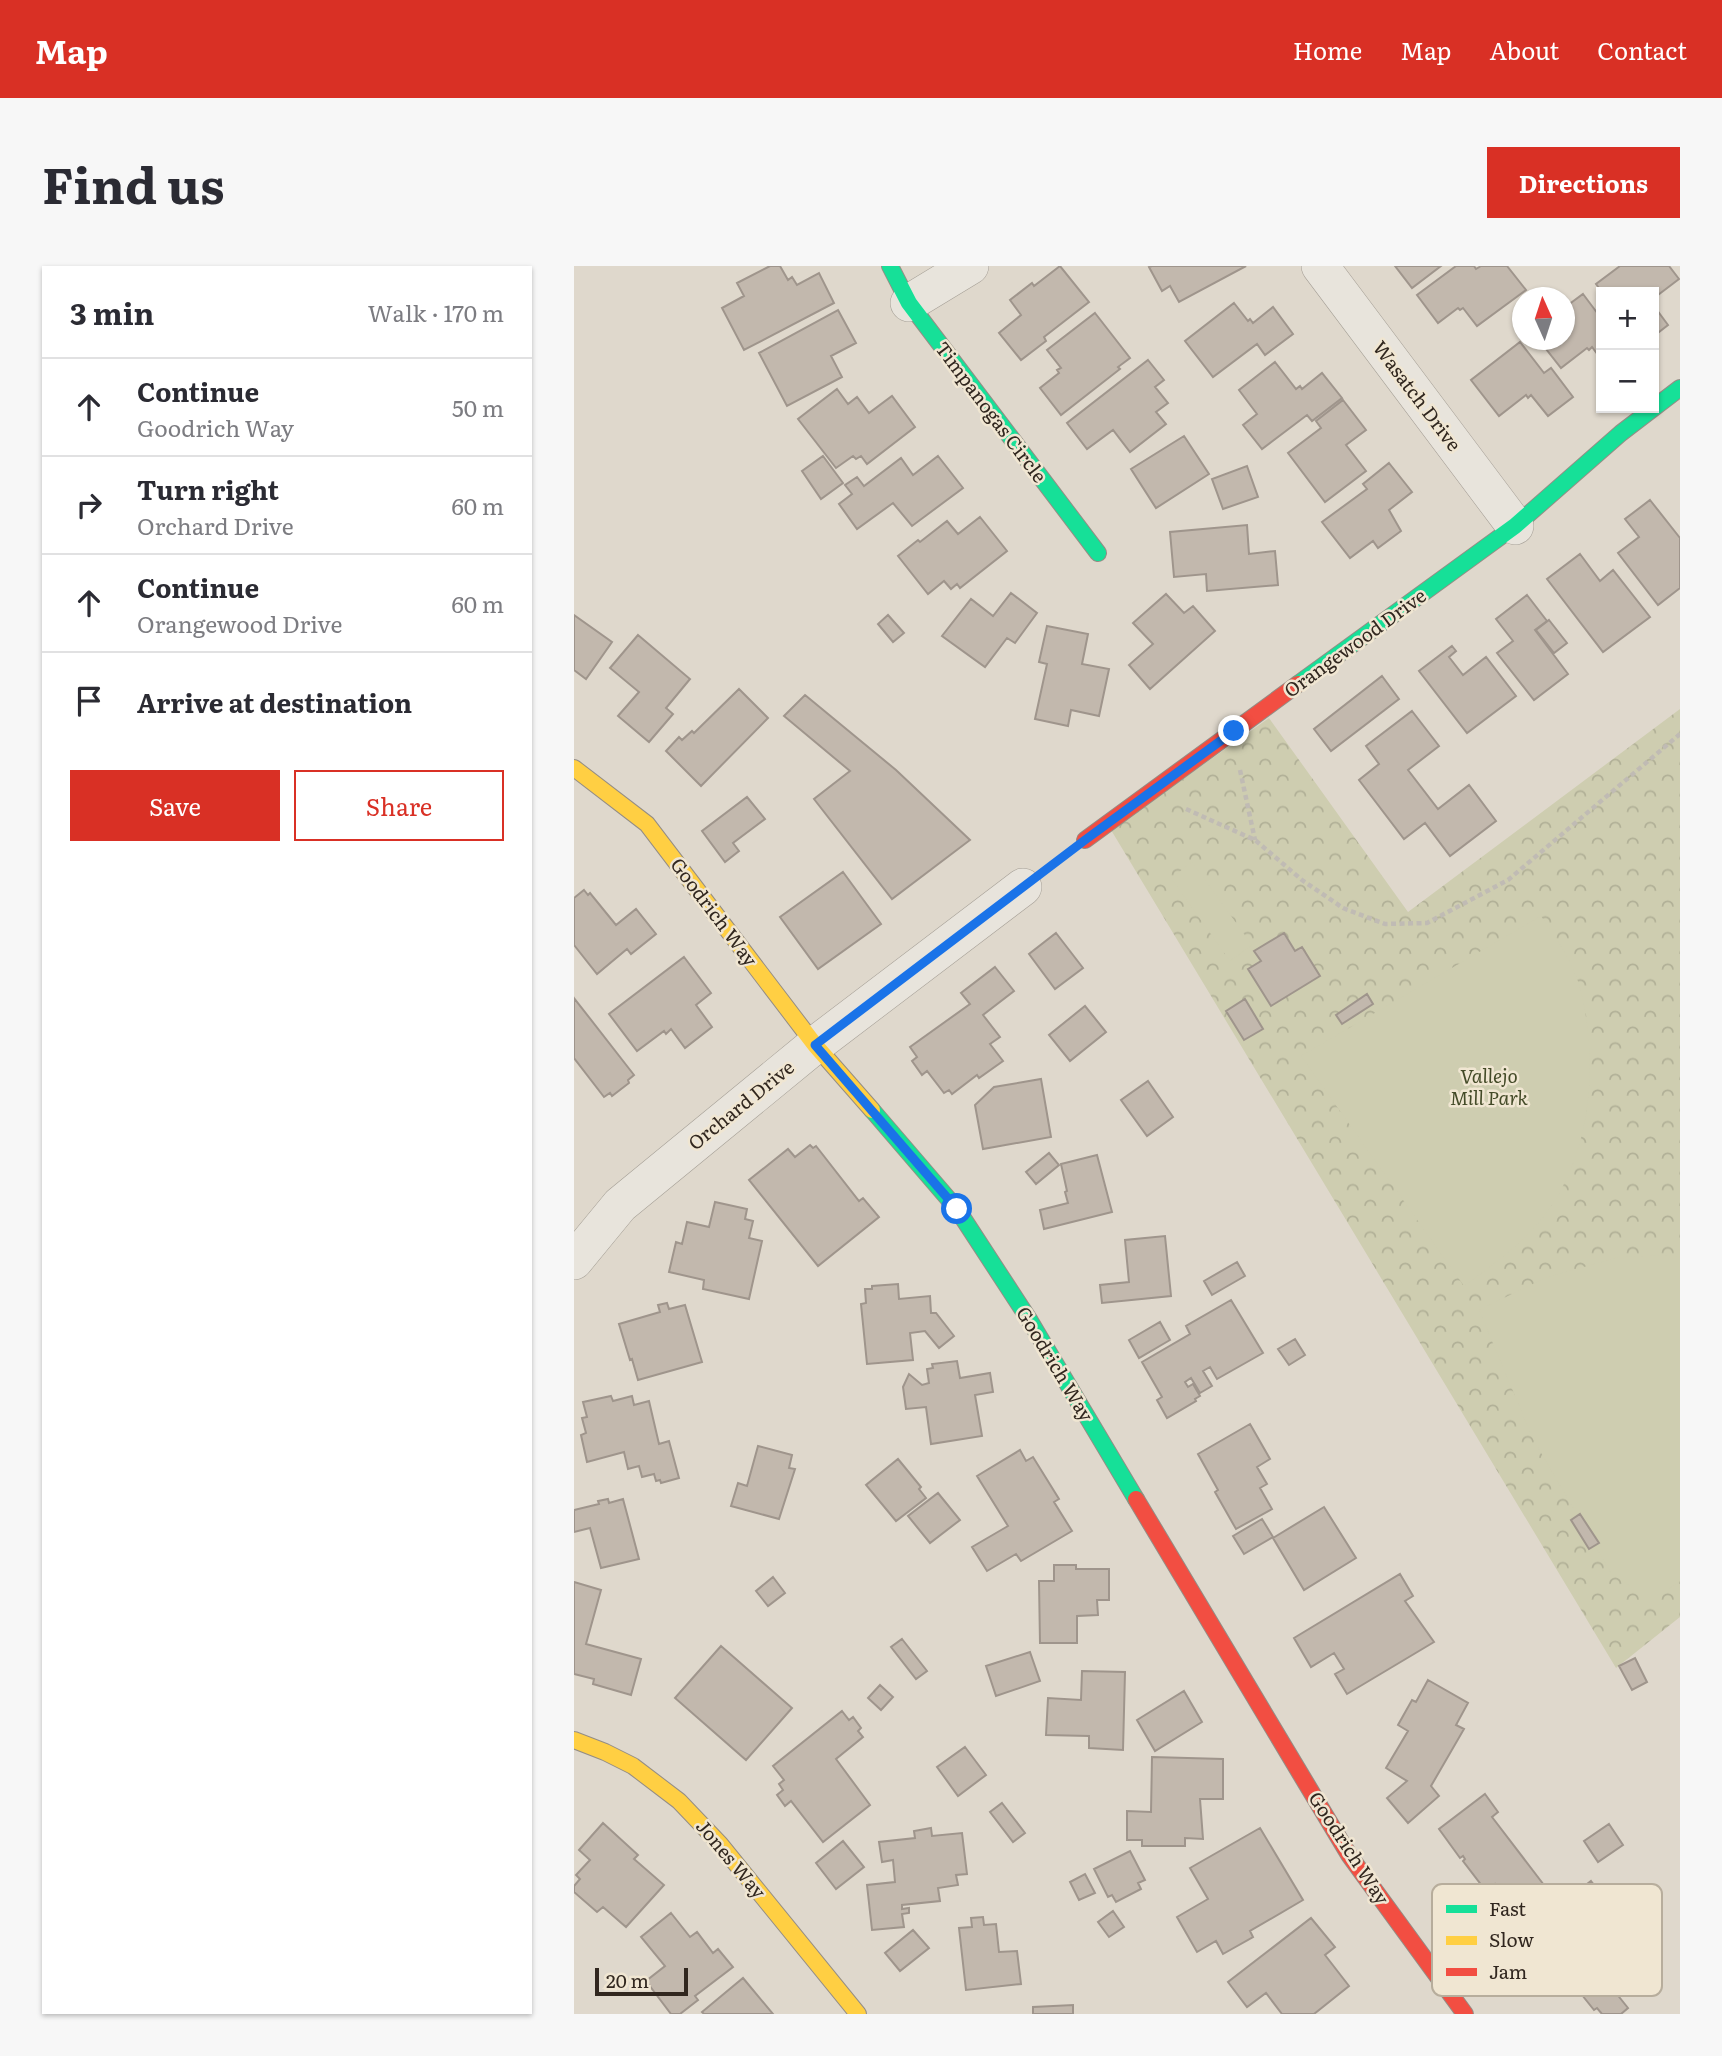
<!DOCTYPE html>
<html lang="en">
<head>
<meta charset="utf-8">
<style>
	:root { --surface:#fff; --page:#f7f7f7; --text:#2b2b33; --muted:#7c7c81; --line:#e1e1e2; --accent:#d93025 }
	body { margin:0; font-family:Literata,serif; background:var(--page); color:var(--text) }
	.controls { position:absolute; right:21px; top:21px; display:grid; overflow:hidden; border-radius:0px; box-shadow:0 2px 5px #0004 }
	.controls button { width:63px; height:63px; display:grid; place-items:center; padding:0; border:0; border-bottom:2px solid var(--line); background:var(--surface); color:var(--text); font:35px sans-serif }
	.compass { position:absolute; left:938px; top:21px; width:63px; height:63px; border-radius:50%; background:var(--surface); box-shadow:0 2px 5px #0004; rotate:357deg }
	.scale { position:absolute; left:21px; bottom:18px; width:93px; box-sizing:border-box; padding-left:7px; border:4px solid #31271f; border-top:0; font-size:19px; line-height:24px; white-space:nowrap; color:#31271f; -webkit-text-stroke:5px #f0e6d2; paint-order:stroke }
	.stop { position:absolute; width:21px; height:21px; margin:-16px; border:5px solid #1a73e8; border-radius:50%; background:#fff }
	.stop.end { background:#1a73e8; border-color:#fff; box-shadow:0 2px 7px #0008 }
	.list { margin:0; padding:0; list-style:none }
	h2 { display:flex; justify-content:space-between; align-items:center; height:91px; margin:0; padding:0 28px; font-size:30px }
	h2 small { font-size:23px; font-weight:400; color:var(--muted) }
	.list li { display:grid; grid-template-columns:46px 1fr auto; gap:21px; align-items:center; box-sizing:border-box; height:98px; padding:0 28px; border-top:2px solid var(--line) }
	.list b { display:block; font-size:26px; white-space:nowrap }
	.list p { margin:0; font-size:23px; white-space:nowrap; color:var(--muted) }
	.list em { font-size:23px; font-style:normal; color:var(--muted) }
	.actions { display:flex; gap:14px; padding:21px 28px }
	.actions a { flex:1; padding:16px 0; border:2px solid var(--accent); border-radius:0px; text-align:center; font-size:24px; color:var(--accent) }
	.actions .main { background:var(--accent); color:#fff }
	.icon { flex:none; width:38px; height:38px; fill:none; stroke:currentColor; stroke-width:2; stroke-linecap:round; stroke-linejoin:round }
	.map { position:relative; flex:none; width:1106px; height:1748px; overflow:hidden; border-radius:0px }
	header { display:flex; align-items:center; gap:42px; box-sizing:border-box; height:98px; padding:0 35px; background:var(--accent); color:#fff }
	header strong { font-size:33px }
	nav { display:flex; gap:38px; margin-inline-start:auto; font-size:24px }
	.intro { display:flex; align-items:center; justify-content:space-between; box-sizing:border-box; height:168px; padding:0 42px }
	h1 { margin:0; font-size:49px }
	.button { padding:18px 32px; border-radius:0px; background:var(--accent); color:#fff; font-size:24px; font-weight:700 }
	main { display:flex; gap:42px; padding:0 42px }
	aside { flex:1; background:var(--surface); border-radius:0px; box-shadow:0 2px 5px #0004 }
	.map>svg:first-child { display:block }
	.park { fill:url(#park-crowns) }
	.pitch { fill:#cecdb0 }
	.building { fill:#c2b8ad; stroke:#9f958c; stroke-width:2 }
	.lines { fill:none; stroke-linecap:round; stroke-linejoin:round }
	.street-casing { stroke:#a49e95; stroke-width:38 }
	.fast-casing { stroke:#948d85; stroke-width:18 }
	.slow-casing { stroke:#948d85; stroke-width:18 }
	.jam-casing { stroke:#948d85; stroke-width:18 }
	.path { stroke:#c0bbb4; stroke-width:4.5; stroke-dasharray:5 3.5; stroke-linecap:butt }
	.street { stroke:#e8e4dc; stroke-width:37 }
	.fast { stroke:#16e098; stroke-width:16 }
	.slow { stroke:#ffcf43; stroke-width:16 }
	.jam { stroke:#f24e42; stroke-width:16 }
	.route { stroke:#1a73e8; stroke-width:9 }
	.labels { text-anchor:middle; stroke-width:5; stroke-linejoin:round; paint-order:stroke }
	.street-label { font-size:19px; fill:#31271f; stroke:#f0e6d2 }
	.park-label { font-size:19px; font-style:italic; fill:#444b28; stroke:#f0e6d2 }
	.key { fill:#f0e6d2; stroke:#b7ad9c; stroke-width:2 }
	.key-label { font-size:19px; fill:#31271f }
</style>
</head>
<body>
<header>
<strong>Map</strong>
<nav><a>Home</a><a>Map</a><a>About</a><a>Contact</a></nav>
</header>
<div class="intro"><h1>Find us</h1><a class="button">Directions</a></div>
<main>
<aside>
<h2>3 min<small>Walk · 170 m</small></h2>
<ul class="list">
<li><svg class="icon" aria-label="ahead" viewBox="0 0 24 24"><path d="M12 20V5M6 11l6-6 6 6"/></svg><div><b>Continue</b><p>Goodrich Way</p></div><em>50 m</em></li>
<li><svg class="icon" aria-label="right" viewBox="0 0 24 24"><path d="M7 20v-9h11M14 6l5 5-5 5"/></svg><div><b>Turn right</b><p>Orchard Drive</p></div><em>60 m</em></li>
<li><svg class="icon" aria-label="ahead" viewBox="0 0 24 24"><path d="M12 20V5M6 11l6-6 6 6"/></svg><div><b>Continue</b><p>Orangewood Drive</p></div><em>60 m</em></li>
<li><svg class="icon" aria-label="arrive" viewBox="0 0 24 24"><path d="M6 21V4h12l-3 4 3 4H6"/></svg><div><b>Arrive at destination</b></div></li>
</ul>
<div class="actions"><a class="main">Save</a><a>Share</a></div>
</aside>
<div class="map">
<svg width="1106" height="1748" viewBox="0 0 1106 1748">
	<defs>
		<pattern id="park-crowns" width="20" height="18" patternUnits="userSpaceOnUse" patternTransform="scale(1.75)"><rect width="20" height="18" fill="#cecdb0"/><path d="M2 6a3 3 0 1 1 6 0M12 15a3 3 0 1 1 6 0" fill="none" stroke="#b1b097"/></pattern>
	</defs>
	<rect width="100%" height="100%" fill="#dfd8cc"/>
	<path class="park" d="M1106,443V1351L1042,1402L537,564L695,452L834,646Z"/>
	<path class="pitch" d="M618,596L678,679L656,695L597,612Z
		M967,650C983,673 1000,698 1007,725C1024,797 1018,885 973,946C951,976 920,998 890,1020L727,790Z
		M1093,989L1106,991V1315L1095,1323H1060L1037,1307L959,1173L905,1044L971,1012L1045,991Z"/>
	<path class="building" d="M196,0H206L214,14L218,11L223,19L245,7L260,37L170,84L148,42L170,30L163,17Z
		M486,0L515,36L470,71L472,75L447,94L425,67L447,49L436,34L458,17L460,20Z
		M578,0H672L605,36L596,20L588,25L575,1Z
		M821,0H867L838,22Z
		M882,0H900L902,3L907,0H933L952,24L903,60L889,42L886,44L884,42L864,57L843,29Z
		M1046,0H1095L1105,13L1080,32V26H1028L1022,18Z
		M1009,28L1027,52V93L1018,81L1015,84L1013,82L987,102L965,74H990V42Z
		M660,37L674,55L676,53L679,57L699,41L719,68L691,89L683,78L639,111L611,75Z
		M1080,40L1094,59L1080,70Z
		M264,44L282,77L257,90L268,111L213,140L185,87Z
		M521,47L556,92L544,101L546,103L487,149L466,122L485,107L483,104L487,102L473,84Z
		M946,76L970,107L977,102L999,131L974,150L957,129L954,132L952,129L925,150L897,114Z
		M574,94L590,114L581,121L594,137L582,146L592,158L556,186L539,164L513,183L493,157Z
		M701,96L722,123L726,120L728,123L748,107L768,132L738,155L733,149L688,183L669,159L683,148L665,124Z
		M263,123L274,138L283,131L295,147L318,130L341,161L293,198L287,190L282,193L279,190L262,202L224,153Z
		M769,134L792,164L772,179L792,205L751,236L714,187L747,162L742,155Z
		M610,170L635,208L582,242L557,203Z
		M249,190L269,217L247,233L228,205Z
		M364,190L389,222L338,260L319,237L283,263L265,238L278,228L271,219L283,211L290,220L327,192L339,209Z
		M815,197L838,226L815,244L827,265L804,282L799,275L776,292L748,256L793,223L789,218Z
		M673,200L684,231L649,243L638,213Z
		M1076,234L1106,272V322L1084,339L1044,287L1065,271L1051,253Z
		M406,251L433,285L386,322L383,318L377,323L370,315L354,328L324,290L344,274L346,276L373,255L384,268Z
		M673,259L675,288L701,285L704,319L633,325L632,308L600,311L596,266Z
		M1006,288L1026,315L1039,304L1076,351L1029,386L973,313Z
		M437,327L463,347L441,377L433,372L411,401L368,370L397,333L419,350Z
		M592,328L610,347L619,340L641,365L576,423L555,399L579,378L559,357Z
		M953,329L973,355L961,364L994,408L960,434L923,387L939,375L922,353Z
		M0,349L38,376L12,413L0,404Z
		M314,349L330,367L319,376L304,358Z
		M975,354L993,377L980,387L962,364Z
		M473,360L514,368L508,398L535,403L525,450L497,444L494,460L461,453L473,398L465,396Z
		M64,369L116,413L92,442L99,448L75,476L44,450L65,426L36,402Z
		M878,380L882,385L875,391L889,409L912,391L942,430L893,467L845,405Z
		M808,410L825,433L757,485L740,463Z
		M165,423L194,452L127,520L92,485L105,471L108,474L118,465L120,467Z
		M231,429L322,504L396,574L318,633L240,533L276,505L210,450Z
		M838,445L865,480L834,504L864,543L895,519L922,555L876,590L851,557L830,573L785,514L805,498L792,480Z
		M173,531L191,553L159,577L165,585L151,596L128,565Z
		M269,606L307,658L244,703L206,651Z
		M10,624L14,629L16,627L42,659L62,643L82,668L57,688L53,683L23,708L0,679V632Z
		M482,667L509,702L481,723L455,688Z
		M710,667L721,685L728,681L746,710L697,740L674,703L687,695L680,685Z
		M110,691L137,727L122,739L138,761L111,782L97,763L92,768L90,765L63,785L35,748Z
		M421,701L440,725L409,749L426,771L416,778L429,795L405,812L403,809L378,828L375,824L370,827L353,805L348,809L338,795L343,791L336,781L396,738L387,727Z
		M793,728L799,738L768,758L762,749Z
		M0,732L60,809L54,814L55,817L38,830L36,827L30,831L0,792Z
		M671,733L689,763L670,774L652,745Z
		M511,740L532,766L496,795L475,769Z
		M467,813L477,871L409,883L401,839L420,821Z
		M574,815L599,851L573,870L547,834Z
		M236,879L239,882L242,880L285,935L289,932L305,951L244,1000L175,914L214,883L221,891Z
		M475,887L485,899L462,918L452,906Z
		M523,889L538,946L470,963L466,944L494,937L491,926L493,925L487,898Z
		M141,936L173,943L171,953L179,955L175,972L188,975L175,1033L129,1023L130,1014L95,1006L102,976L108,978L113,956L135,961Z
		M591,970L597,1030L528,1037L526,1019L555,1016L551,974Z
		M663,996L671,1010L638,1029L630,1015Z
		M324,1018L325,1033L356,1030L357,1047H362L380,1070L365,1082L351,1065L336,1067L339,1094L293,1098L287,1038L292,1037L291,1023H298V1020Z
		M657,1034L689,1087L643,1113L636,1101L629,1105L638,1120L626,1127L617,1112L611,1116L614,1121L619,1118L626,1130L621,1133L622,1135L593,1152L583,1134L588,1131L568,1096L616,1068L612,1060Z
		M93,1037L95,1043L111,1039L128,1096L64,1114L58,1093L56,1094L45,1058L86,1046L84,1039Z
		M586,1056L596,1074L565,1092L555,1074Z
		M721,1073L731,1089L715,1099L704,1083Z
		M383,1095L386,1112L416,1107L419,1126L401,1129L408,1170L357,1178L352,1141L332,1143L329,1121L335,1108L348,1119L355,1117L353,1103L359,1102L358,1098Z
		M37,1130L39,1135L58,1130L60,1139L75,1135L85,1178L95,1175L105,1212L87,1217L86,1214L82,1215L80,1208L68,1211L65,1200L54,1203L50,1186L13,1196L7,1169L12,1167L8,1152L13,1151L9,1136Z
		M676,1158L696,1193L683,1201L693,1218L686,1222L698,1243L662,1263L641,1226L644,1224L624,1188Z
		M184,1180L218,1189L215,1202L221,1203L205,1253L157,1240L164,1217L173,1220Z
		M446,1184L452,1195L459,1191L485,1233L480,1236L498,1265L447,1295L442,1288L413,1305L398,1281L434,1260L403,1210Z
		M324,1193L347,1221L345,1223L352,1232L322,1255L292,1219Z
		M364,1227L386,1254L356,1277L334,1250Z
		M34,1233L35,1237L49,1233L65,1293L27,1302L16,1262L0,1266V1244L25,1238L24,1235Z
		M750,1241L782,1292L730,1324L699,1272Z
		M1006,1248L1025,1277L1015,1283L997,1254Z
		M688,1253L699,1271L670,1288L659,1270Z
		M480,1299H502V1303H535V1334H523L524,1349L503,1350V1377H466L465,1315H480Z
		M826,1308L839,1330L831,1335L860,1376L773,1428L761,1408L770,1403L760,1387L737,1401L720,1372Z
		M199,1311L211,1327L194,1340L182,1325Z
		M0,1316L27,1324L12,1378L67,1393L57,1429L19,1418L20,1413L0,1408Z
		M328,1373L353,1405L342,1413L317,1381Z
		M147,1380L218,1442L172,1494L101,1432Z
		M456,1386L466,1415L422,1430L412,1400Z
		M1061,1392L1073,1416L1058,1424L1045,1400Z
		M508,1405L551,1406L549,1484L515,1482V1470L472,1469L474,1432L507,1434Z
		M854,1414L894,1437L882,1459L890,1463L857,1520L865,1530L834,1557L813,1532L833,1515L812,1502L834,1465L824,1459L838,1434L842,1436Z
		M306,1419L319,1431L307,1444L294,1432Z
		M610,1425L628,1456L581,1485L563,1454Z
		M268,1445L275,1454L279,1451L287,1462L284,1465L289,1471L262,1493L296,1539L249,1576L217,1535L211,1540L203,1529L209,1524L205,1518L210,1514L199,1500Z
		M391,1481L412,1509L384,1530L363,1501Z
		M578,1491L649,1493V1533H626L629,1573L611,1572V1580H568V1574H553V1545L577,1546Z
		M911,1528L924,1546L918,1551L973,1623L942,1647L921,1618L912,1625L889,1595L891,1593L889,1590L886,1592L865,1563Z
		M428,1537L451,1567L439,1576L416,1546Z
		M29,1557L64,1589L60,1593L90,1619L52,1661L29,1641L23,1646L0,1626V1620L6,1613L2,1609L16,1594L5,1584Z
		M1035,1558L1049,1579L1024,1596L1010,1575Z
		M357,1562L358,1570L388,1567L393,1608L382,1609L384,1619L364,1622L366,1635L328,1639V1643L335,1642V1647L328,1648L330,1661L298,1664L293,1619L321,1616L319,1594L308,1596L305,1576L341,1572L340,1565Z
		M686,1562L729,1634L676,1665L679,1671L649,1688L642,1675L623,1686L603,1651L634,1633L616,1602Z
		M269,1575L290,1601L262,1623L242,1597Z
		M556,1585L571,1614L564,1617L567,1623L542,1636L538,1629L534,1631L520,1603Z
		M511,1608L521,1627L505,1634L496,1616Z
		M1017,1615L1047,1653L1035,1663L1026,1651L1010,1663L1001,1652L977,1671L965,1656Z
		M539,1645L550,1661L535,1671L524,1656Z
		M97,1647L116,1671L123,1666L139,1687L144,1683L159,1701L121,1730L124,1734L106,1748H97L72,1715L91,1700L67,1671Z
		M409,1651L410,1659L422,1658L425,1686L443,1685L447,1718L392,1724L385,1662L398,1661L397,1652Z
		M737,1652L761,1681L751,1689L775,1720L740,1748H708L692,1727L673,1741L654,1716Z
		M339,1664L355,1682L326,1705L311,1687Z
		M1019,1665L1024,1671L1031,1666L1067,1713L1053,1724L1050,1721L1042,1727L1054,1742L1047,1748H1028L1023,1742L1020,1744L980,1694Z
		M169,1712L199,1748H130L128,1746Z
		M499,1739V1748H459V1741Z"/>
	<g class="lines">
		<g class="street-casing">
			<path id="street" d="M746,0L941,260
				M335,37L396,0
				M0,995L46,939L241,779L449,621"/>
		</g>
		<g class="fast-casing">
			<path id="fast" d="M316,0L335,37L524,287
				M724,418L941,260L1047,167L1106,122
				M298,844L383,943L456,1055L562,1233"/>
		</g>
		<g class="slow-casing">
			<path id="slow" d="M0,502L73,558L241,779L298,844
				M0,1474L31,1486L59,1500L105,1535L146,1578L284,1748"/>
		</g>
		<g class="jam-casing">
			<path id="jam" d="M511,574L724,418
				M562,1233L775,1589L891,1748"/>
		</g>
		<path class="path" d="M666,504L681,574
			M612,543L681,574L728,614L769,642L811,658L853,657L934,614L1106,468"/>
		<use href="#street" class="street"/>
		<use href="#fast" class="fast"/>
		<use href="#slow" class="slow"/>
		<use href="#jam" class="jam"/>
	</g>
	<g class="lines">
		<path class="route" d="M383,943L241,779L511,574L660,465"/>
	</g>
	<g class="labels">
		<g class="street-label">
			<text transform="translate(843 130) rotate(53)" y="7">Wasatch Drive</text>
			<text transform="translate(417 146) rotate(53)" y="7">Timpanogas Circle</text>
			<text transform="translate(781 377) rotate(-36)" y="7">Orangewood Drive</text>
			<text transform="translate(140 646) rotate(53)" y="7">Goodrich Way</text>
			<text transform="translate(167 839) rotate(-39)" y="7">Orchard Drive</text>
			<text transform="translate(481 1098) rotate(59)" y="7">Goodrich Way</text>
			<text transform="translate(775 1582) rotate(57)" y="7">Goodrich Way</text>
			<text transform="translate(157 1593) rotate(50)" y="7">Jones Way</text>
		</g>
		<g class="park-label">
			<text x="915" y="817">Vallejo<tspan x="915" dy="22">Mill Park</tspan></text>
		</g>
	</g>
	<rect x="858" y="1618" width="230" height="112" rx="10" class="key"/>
	<rect x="872" y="1639" width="31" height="8" fill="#16e098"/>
	<rect x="872" y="1670" width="31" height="9" fill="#ffcf43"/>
	<rect x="872" y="1702" width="31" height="8" fill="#f24e42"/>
	<g class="key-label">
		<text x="915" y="1650">Fast</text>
		<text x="915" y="1681">Slow</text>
		<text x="915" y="1713">Jam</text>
	</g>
</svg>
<div class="controls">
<button>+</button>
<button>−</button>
</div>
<svg class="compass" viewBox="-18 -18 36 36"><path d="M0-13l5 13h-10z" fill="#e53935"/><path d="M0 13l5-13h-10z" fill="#7c7c81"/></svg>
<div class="scale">20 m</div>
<div class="stop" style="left:383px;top:943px"></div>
<div class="stop end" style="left:660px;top:465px"></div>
</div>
</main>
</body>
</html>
